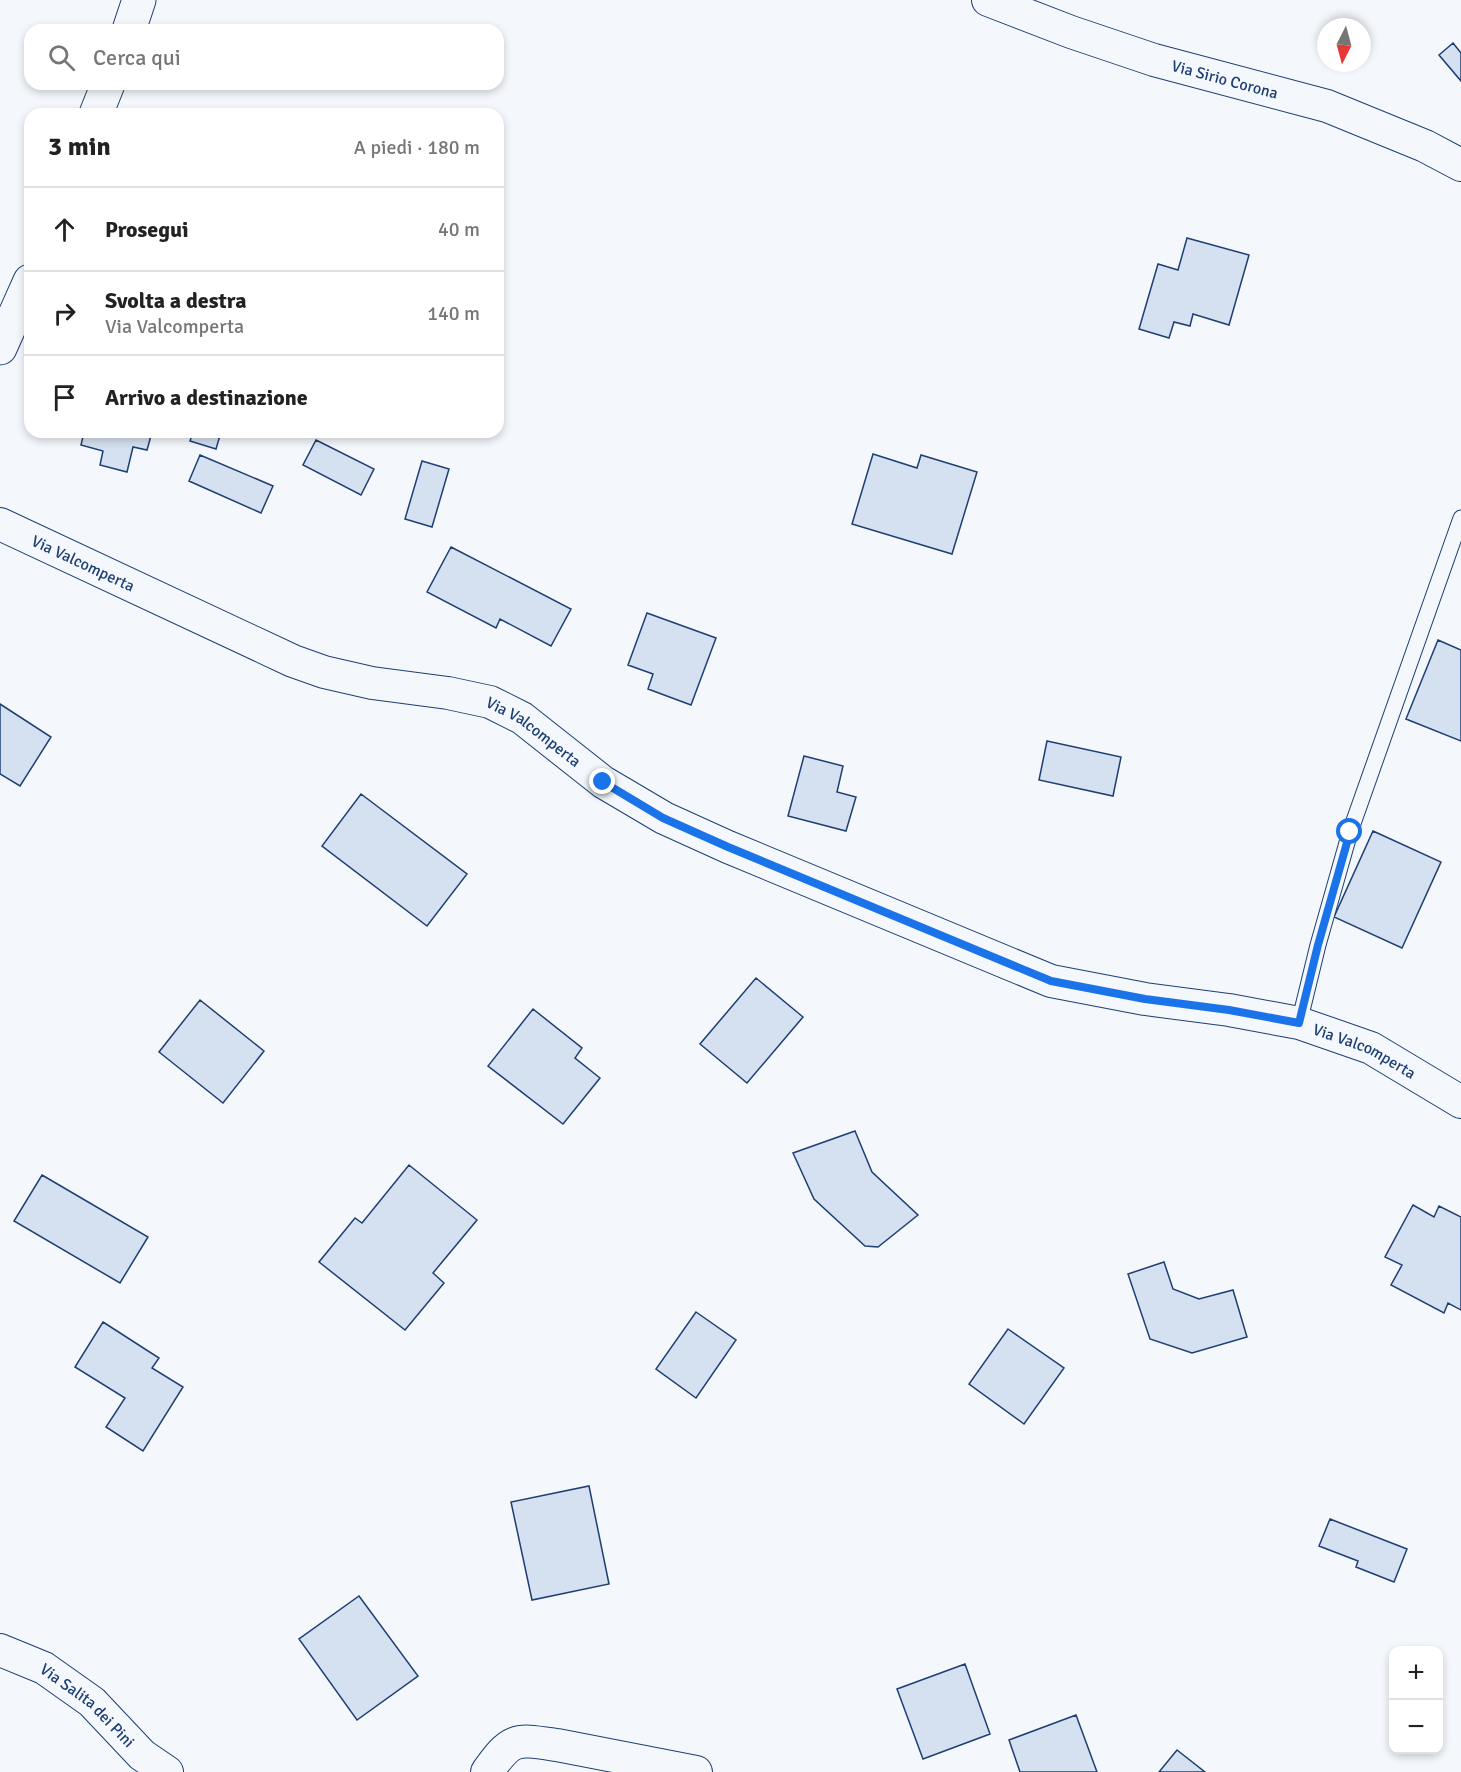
<!DOCTYPE html>
<html lang="it">
<head>
<meta charset="utf-8">
<style>
	:root { --surface:#fff; --page:#f2f2f2; --text:#222; --muted:#767676; --line:#e0e0e0 }
	body { margin:0; font-family:Signika,sans-serif; background:var(--page); color:var(--text) }
	.controls { position:absolute; right:18px; bottom:18px; display:grid; overflow:hidden; border-radius:12px; box-shadow:0 3px 9px #0003 }
	.controls button { width:54px; height:54px; display:grid; place-items:center; padding:0; border:0; border-bottom:2px solid var(--line); background:var(--surface); color:var(--text); font:30px sans-serif }
	.compass { position:absolute; left:1317px; top:18px; width:54px; height:54px; border-radius:50%; background:var(--surface); box-shadow:0 3px 9px #0003; rotate:186deg }
	.stop { position:absolute; width:18px; height:18px; margin:-14px; border:4px solid #1a73e8; border-radius:50%; background:#fff }
	.stop.end { background:#1a73e8; border-color:#fff; box-shadow:0 2px 6px #0008 }
	.list { margin:0; padding:0; list-style:none }
	h2 { display:flex; justify-content:space-between; align-items:center; height:78px; margin:0; padding:0 24px; font-size:26px }
	h2 small { font-size:20px; font-weight:400; color:var(--muted) }
	.list li { display:grid; grid-template-columns:39px 1fr auto; gap:18px; align-items:center; box-sizing:border-box; height:84px; padding:0 24px; border-top:2px solid var(--line) }
	.list b { display:block; font-size:22px; white-space:nowrap }
	.list p { margin:0; font-size:20px; white-space:nowrap; color:var(--muted) }
	.list em { font-size:20px; font-style:normal; color:var(--muted) }
	.icon { flex:none; width:33px; height:33px; fill:none; stroke:currentColor; stroke-width:2; stroke-linecap:round; stroke-linejoin:round }
	.map { position:relative; flex:none; width:1461px; height:1772px; overflow:hidden }
	.search { position:absolute; background:var(--surface); box-shadow:0 3px 9px #0003; left:24px; top:24px; width:480px; height:66px; display:flex; align-items:center; gap:15px; box-sizing:border-box; padding:0 21px; border-radius:18px; color:var(--muted); font-size:22px }
	.panel { position:absolute; background:var(--surface); box-shadow:0 3px 9px #0003; left:24px; top:108px; width:480px; height:330px; border-radius:18px }
	.map>svg:first-child { display:block }
	.building { fill:#d5e0f0; stroke:#1d3f73; stroke-width:1.5 }
	.lines { fill:none; stroke-linecap:round; stroke-linejoin:round }
	.lane-casing { stroke:#1d3f73; stroke-width:17 }
	.street-casing { stroke:#1d3f73; stroke-width:34 }
	.highway-casing { stroke:#1d3f73; stroke-width:35 }
	.lane { stroke:#f4f7fb; stroke-width:15 }
	.street { stroke:#f4f7fb; stroke-width:32 }
	.highway { stroke:#f4f7fb; stroke-width:33 }
	.route { stroke:#1a73e8; stroke-width:8 }
	.labels { text-anchor:middle; stroke-width:4.5; stroke-linejoin:round; paint-order:stroke }
	.street-label { font-size:16px; fill:#1d3f73; stroke:#f4f7fb }
</style>
</head>
<body>
<div class="map">
<svg width="1461" height="1772" viewBox="0 0 1461 1772">
	<rect width="100%" height="100%" fill="#f4f7fb"/>
	<path class="building" d="M1453,43L1461,53V81L1439,55Z
		M1187,238L1249,255L1229,325L1193,314L1190,326L1174,322L1169,338L1139,329L1158,264L1178,270Z
		M84,432H152L147,450L133,447L127,472L100,465L103,451L81,445Z
		M193,432H221L216,449L190,441Z
		M316,440L374,469L361,495L303,465Z
		M873,454L917,468L921,455L977,472L952,554L852,524Z
		M200,455L273,486L261,513L189,481Z
		M422,461L449,469L432,527L405,519Z
		M451,547L571,609L551,646L500,619L496,628L427,592Z
		M647,613L716,638L691,705L648,689L653,674L628,665Z
		M1438,640L1461,650V741L1406,719Z
		M0,704L51,737L20,786L0,774Z
		M1047,741L1121,757L1113,796L1039,780Z
		M804,756L843,766L837,792L856,797L846,831L788,816Z
		M361,794L467,874L427,926L322,846Z
		M1373,831L1441,862L1402,948L1334,917Z
		M756,978L803,1017L747,1083L700,1044Z
		M200,1000L264,1051L223,1103L159,1052Z
		M533,1009L582,1048L575,1058L600,1078L563,1124L488,1066Z
		M855,1131L872,1172L918,1215L878,1247L865,1246L814,1199L793,1153Z
		M409,1165L477,1220L433,1273L444,1283L405,1330L319,1262L355,1218L362,1223Z
		M42,1175L148,1237L120,1283L14,1221Z
		M1413,1205L1434,1217L1439,1206L1461,1217V1310L1448,1303L1444,1313L1391,1285L1402,1265L1385,1257Z
		M1164,1262L1173,1289L1199,1299L1233,1290L1247,1337L1192,1353L1150,1339L1128,1274Z
		M696,1312L736,1340L696,1398L656,1369Z
		M103,1322L159,1358L152,1368L183,1387L143,1451L106,1427L125,1398L75,1367Z
		M1008,1329L1064,1368L1024,1424L969,1384Z
		M589,1486L609,1584L532,1600L511,1502Z
		M1330,1519L1407,1549L1394,1582L1356,1567L1358,1561L1319,1546Z
		M359,1596L418,1676L357,1720L299,1639Z
		M965,1664L990,1734L923,1759L897,1689Z
		M1076,1715L1097,1772H1020L1009,1740Z
		M1177,1750L1205,1772H1159Z"/>
	<g class="lines">
		<g class="lane-casing">
			<path id="lane" d="M1299,1023L1318,945L1350,832L1461,518"/>
		</g>
		<g class="street-casing">
			<g id="street">
				<path id="s1" d="M988,0L1071,32L1154,60L1327,106L1425,146L1461,165"/>
				<path id="s2" d="M0,524L293,661L324,672L372,683L448,693L490,702L522,718L603,782L664,818L728,847L1051,981L1145,999L1229,1010L1299,1023L1371,1048L1461,1102"/>
				<path id="s3" d="M0,1650L44,1668L92,1702L142,1755L167,1772"/>
				<path d="M487,1772C512,1737 515,1739 557,1745L696,1772"/>
			</g>
		</g>
		<g class="highway-casing">
			<path id="highway" d="M129,30L139,0
				M96,114L108,84
				M0,348L30,281"/>
		</g>
		<use href="#lane" class="lane"/>
		<use href="#street" class="street"/>
		<use href="#highway" class="highway"/>
	</g>
	<g class="lines">
		<path class="route" d="M603,782L663,818L728,847L1051,981L1145,999L1229,1010L1299,1023L1318,945L1350,832"/>
	</g>
	<g class="labels">
		<g class="street-label">
			<text dy="6" stroke="none"><textPath href="#s1" startOffset="250">Via Sirio Corona</textPath></text>
			<text dy="6" stroke="none"><textPath href="#s2" startOffset="92">Via Valcomperta</textPath></text>
			<text dy="6" stroke="none"><textPath href="#s2" startOffset="578">Via Valcomperta</textPath></text>
			<text dy="6" stroke="none"><textPath href="#s2" startOffset="1478">Via Valcomperta</textPath></text>
			<text dy="6" stroke="none"><textPath href="#s3" startOffset="105">Via Salita dei Pini</textPath></text>
		</g>
	</g>
</svg>
<div class="controls">
<button>+</button>
<button>−</button>
</div>
<svg class="compass" viewBox="-18 -18 36 36"><path d="M0-13l5 13h-10z" fill="#e53935"/><path d="M0 13l5-13h-10z" fill="#767676"/></svg>
<div class="stop" style="left:1350px;top:832px"></div>
<div class="stop end" style="left:603px;top:782px"></div>
<div class="search"><svg class="icon" aria-label="search" viewBox="0 0 24 24"><circle cx="10" cy="10" r="6"/><path d="M15 15l6 6"/></svg>Cerca qui</div>
<section class="panel">
<h2>3 min<small>A piedi · 180 m</small></h2>
<ul class="list">
<li><svg class="icon" aria-label="ahead" viewBox="0 0 24 24"><path d="M12 20V5M6 11l6-6 6 6"/></svg><div><b>Prosegui</b></div><em>40 m</em></li>
<li><svg class="icon" aria-label="right" viewBox="0 0 24 24"><path d="M7 20v-9h11M14 6l5 5-5 5"/></svg><div><b>Svolta a destra</b><p>Via Valcomperta</p></div><em>140 m</em></li>
<li><svg class="icon" aria-label="arrive" viewBox="0 0 24 24"><path d="M6 21V4h12l-3 4 3 4H6"/></svg><div><b>Arrivo a destinazione</b></div></li>
</ul>
</section>
</div>
</body>
</html>
